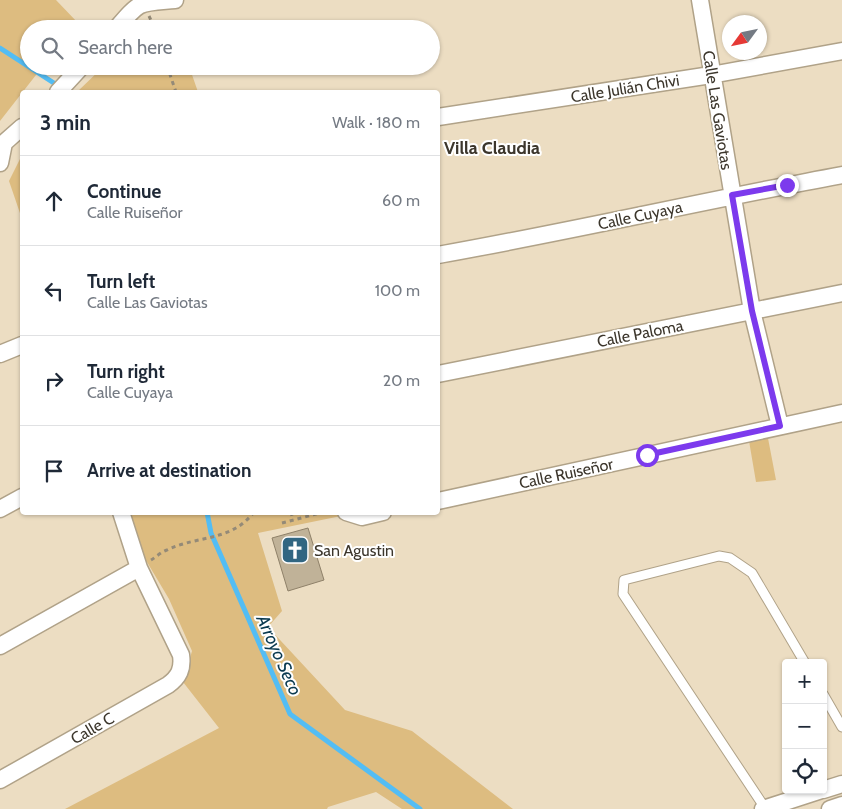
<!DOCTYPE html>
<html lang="en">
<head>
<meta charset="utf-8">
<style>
	:root { --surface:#fff; --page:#f2f2f3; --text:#1f2937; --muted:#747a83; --line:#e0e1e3 }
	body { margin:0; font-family:Cabin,sans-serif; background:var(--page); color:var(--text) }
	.controls { position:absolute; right:15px; bottom:15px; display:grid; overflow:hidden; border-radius:5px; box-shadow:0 1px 4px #0004 }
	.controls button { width:45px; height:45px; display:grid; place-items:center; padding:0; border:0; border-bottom:1px solid var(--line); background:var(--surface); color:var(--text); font:25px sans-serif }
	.compass { position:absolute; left:722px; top:15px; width:45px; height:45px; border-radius:50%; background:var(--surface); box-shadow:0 1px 4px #0004; rotate:237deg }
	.stop { position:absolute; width:15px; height:15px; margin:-11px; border:4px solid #7c3aed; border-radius:50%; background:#fff }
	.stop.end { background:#7c3aed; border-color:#fff; box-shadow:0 1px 5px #0008 }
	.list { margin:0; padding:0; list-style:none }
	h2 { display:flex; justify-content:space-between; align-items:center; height:65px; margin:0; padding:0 20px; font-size:21px }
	h2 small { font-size:16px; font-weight:400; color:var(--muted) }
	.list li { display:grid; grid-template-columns:32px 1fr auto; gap:15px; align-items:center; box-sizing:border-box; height:90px; padding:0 20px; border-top:1px solid var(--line) }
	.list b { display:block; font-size:19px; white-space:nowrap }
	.list p { margin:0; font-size:16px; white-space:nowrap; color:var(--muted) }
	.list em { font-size:16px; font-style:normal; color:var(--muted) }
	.icon { flex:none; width:28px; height:28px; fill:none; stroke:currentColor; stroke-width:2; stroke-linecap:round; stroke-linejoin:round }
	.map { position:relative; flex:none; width:842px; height:809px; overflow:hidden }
	.search { position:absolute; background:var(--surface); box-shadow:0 1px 4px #0004; left:20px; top:20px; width:420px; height:55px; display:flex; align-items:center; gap:12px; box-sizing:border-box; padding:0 18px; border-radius:28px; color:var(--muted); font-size:19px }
	.panel { position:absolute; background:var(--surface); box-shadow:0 1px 4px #0004; left:20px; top:90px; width:420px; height:425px; border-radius:5px }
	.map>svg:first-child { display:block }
	.green { fill:#ddbc80 }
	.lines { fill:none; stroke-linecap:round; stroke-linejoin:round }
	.stream { stroke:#53bdf4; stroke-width:5 }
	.building { fill:#c0b298; stroke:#8f8169 }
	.service-casing { stroke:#b0a288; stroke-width:11 }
	.minor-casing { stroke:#b0a288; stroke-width:19 }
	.path { stroke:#948a77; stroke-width:3; stroke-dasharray:4 4; stroke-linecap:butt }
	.service { stroke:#fff; stroke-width:9 }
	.minor { stroke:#fff; stroke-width:16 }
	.route { stroke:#7c3aed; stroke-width:6 }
	.labels { text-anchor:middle; stroke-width:4; stroke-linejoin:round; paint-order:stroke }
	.street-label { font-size:16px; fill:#3c362c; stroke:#fff }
	.poi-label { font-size:16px; fill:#3c362c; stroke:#fff; text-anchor:start }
	.neighbourhood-label { font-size:18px; font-weight:bold; fill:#3c362c; stroke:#fff }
	.water-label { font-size:18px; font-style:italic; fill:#0b3a50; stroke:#fff }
</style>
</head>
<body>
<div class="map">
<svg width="842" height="809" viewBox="0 0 842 809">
	<rect width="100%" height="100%" fill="#ecddc2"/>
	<path class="green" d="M0,0H56L78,23L73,29H29V66H43L0,121Z
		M174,22L176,29H142L145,26Z
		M104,66H189L198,92H77Z
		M22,155V219L9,181Z
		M767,433L776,480L756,482L748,435Z
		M128,512L340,513L341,516L258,533L282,611L268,627L345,710L412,731L513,809H402L376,792L328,807L327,809H65L219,728L183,682L192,651L169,599L144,557Z"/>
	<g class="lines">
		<path class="stream" d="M0,48L60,87
			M207,512L211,533L290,714L420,809"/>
	</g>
	<path class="building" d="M308,528L324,580L288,591L272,538Z"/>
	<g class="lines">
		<g class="service-casing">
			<path id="service" d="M823,694L842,727
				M765,808L623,594L624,580L719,556L730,558L752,573L805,663"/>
		</g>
		<g class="minor-casing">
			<path id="minor" d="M700,0L752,311L780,426
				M116,29C141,0 138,3 175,0
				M58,92L82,66
				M438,117L711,75L842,51
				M0,163L4,143L22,127
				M438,255C573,231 707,200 842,175
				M0,354L22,345
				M438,374L842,293
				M438,501L842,413
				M0,509L22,497
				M346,512L362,517L383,512
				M0,646L139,568
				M0,780L168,685C179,677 183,669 181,655L139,568L121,512
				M823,790L842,784
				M763,809L822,790
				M830,809L842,805"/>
		</g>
		<path class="path" d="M149,16L155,29
			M167,66L176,92
			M291,512L293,520
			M282,523L324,512
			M151,560C156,557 161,552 167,550C198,535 231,542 254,512"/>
		<use href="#service" class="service"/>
		<use href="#minor" class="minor"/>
	</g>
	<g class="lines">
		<path class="route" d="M647,455L780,426L752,311L732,195L787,185"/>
	</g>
	<defs>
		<g id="church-square" transform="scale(1.4375)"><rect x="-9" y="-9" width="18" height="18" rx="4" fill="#316682" stroke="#fff"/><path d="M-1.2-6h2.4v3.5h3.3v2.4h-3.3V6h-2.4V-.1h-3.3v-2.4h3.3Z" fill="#fff"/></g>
	</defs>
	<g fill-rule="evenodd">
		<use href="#church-square" x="295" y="550"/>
	</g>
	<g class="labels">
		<g class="street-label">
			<text transform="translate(625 88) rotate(-9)" y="6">Calle Julián Chivi</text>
			<text transform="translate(718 110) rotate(81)" y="6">Calle Las Gaviotas</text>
			<text transform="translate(640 215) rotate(-12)" y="6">Calle Cuyaya</text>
			<text transform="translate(640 333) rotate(-11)" y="6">Calle Paloma</text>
			<text transform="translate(566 473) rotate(-12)" y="6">Calle Ruiseñor</text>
			<text transform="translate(92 728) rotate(-30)" y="6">Calle C</text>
		</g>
		<g class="poi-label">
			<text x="314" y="556">San Agustin</text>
		</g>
		<g class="neighbourhood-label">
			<text x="492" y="154">Villa Claudia</text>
		</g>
		<g class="water-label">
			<text transform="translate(279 655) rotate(66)" y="6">Arroyo Seco</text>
		</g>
	</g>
</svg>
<div class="controls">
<button>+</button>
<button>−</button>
<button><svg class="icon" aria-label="locate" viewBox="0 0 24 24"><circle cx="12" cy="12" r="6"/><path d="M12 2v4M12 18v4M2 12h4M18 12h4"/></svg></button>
</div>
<svg class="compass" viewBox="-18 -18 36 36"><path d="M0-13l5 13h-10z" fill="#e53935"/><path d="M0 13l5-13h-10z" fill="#747a83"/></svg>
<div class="stop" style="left:647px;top:455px"></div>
<div class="stop end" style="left:787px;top:185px"></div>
<div class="search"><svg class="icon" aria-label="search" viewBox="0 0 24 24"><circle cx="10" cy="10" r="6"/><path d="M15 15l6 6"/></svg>Search here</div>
<section class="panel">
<h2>3 min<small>Walk · 180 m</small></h2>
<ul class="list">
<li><svg class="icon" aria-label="ahead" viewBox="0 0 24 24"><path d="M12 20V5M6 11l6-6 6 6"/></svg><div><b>Continue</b><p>Calle Ruiseñor</p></div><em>60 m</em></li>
<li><svg class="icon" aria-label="left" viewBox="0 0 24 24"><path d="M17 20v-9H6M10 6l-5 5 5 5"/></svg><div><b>Turn left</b><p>Calle Las Gaviotas</p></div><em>100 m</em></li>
<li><svg class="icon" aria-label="right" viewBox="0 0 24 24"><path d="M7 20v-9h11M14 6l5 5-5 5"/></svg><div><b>Turn right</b><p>Calle Cuyaya</p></div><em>20 m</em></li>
<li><svg class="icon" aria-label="arrive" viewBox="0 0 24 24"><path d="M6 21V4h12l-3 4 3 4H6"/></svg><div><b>Arrive at destination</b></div></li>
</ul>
</section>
</div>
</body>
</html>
